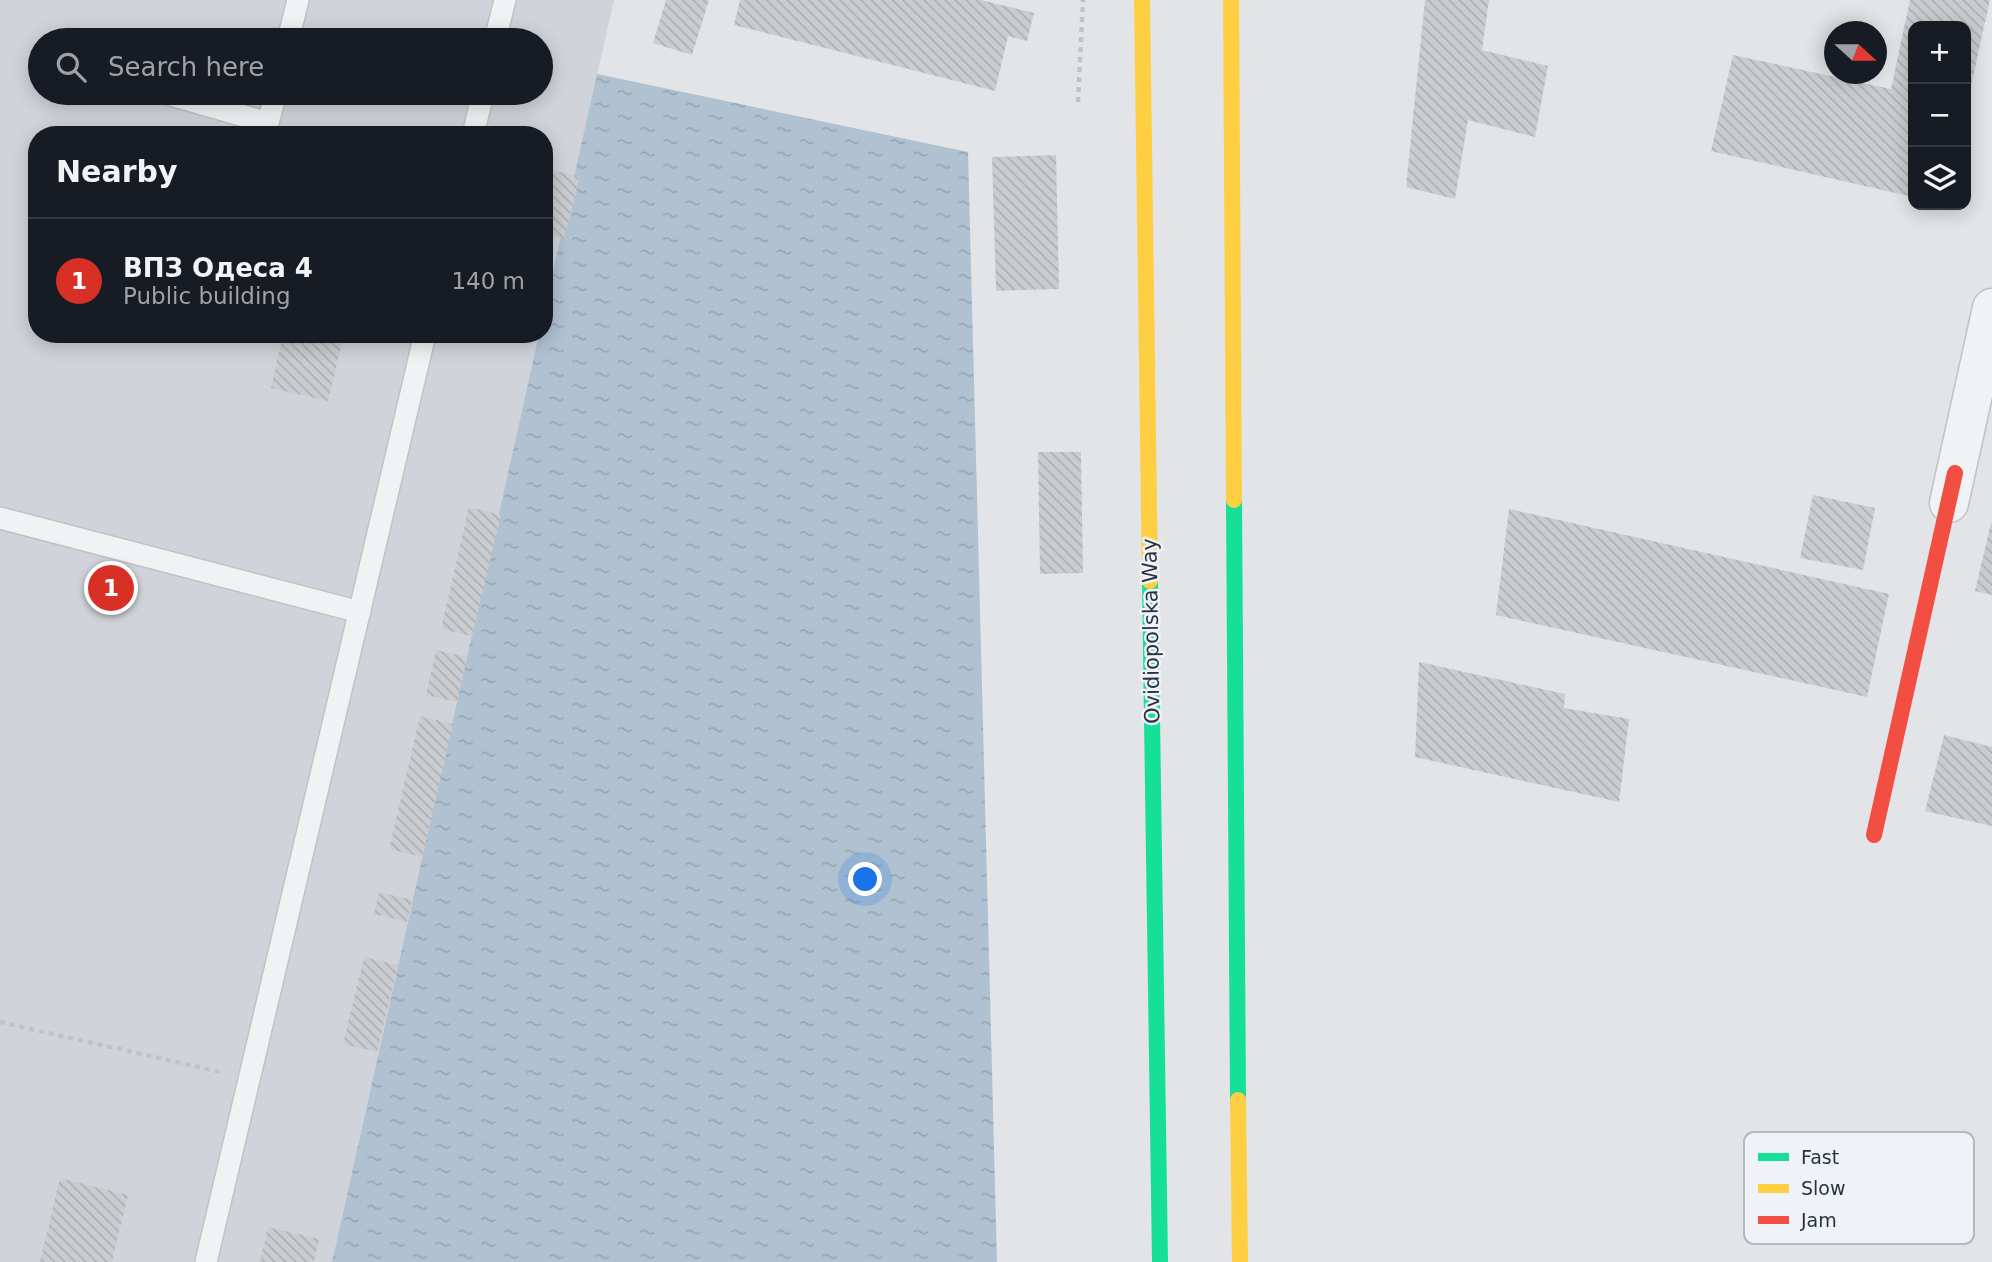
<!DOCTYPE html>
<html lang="en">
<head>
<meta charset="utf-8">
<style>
	:root { --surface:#171b24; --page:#242831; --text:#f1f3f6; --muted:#9ea1a6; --line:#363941; --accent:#d93025 }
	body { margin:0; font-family:"DejaVu Sans",sans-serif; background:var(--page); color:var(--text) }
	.controls { position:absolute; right:21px; top:21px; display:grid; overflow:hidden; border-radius:14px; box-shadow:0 4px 18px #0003 }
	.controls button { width:63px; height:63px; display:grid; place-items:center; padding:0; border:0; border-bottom:2px solid var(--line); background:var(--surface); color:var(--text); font:35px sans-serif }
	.compass { position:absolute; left:1824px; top:21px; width:63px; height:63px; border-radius:50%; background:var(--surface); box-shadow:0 4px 18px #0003; rotate:111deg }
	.you { position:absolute; left:866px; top:880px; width:24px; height:24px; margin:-18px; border:5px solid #fff; border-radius:50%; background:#1a73e8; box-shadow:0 0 0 10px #1a73e833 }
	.badge { display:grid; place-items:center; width:46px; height:46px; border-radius:50%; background:var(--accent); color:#fff; font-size:23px; font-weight:700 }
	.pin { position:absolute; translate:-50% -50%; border:4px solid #fff; box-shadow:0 2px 7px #0006 }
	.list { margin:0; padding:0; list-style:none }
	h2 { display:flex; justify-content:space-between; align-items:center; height:91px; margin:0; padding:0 28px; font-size:30px }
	h2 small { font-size:23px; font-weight:400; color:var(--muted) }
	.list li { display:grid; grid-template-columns:46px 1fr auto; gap:21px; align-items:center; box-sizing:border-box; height:126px; padding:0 28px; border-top:2px solid var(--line) }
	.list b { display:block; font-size:26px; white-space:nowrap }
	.list p { margin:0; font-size:23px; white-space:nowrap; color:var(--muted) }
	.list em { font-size:23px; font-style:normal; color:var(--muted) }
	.icon { flex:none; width:38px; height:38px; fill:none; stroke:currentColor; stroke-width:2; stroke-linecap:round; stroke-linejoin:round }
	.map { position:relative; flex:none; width:1992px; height:1262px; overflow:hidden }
	.search { position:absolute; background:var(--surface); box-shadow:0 4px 18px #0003; left:28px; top:28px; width:525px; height:77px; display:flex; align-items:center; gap:18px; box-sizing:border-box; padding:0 24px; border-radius:38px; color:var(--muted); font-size:26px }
	.panel { position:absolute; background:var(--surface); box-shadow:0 4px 18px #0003; left:28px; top:126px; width:525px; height:217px; border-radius:28px }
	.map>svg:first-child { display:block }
	.built { fill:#d0d4da; fill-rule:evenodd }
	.water { fill:url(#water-ripples) }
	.building { fill:url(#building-back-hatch) }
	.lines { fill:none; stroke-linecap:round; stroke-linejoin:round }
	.lane-casing { stroke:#c0c2c5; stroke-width:24 }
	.street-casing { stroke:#c0c2c5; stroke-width:41 }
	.path { stroke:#c0c2c6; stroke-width:4.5; stroke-dasharray:5 5; stroke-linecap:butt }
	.lane { stroke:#f1f2f3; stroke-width:21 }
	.street { stroke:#f1f2f3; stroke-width:38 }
	.fast { stroke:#16e098; stroke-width:16 }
	.slow { stroke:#ffcf43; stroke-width:16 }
	.jam { stroke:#f24e42; stroke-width:16 }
	.labels { text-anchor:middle; stroke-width:5; stroke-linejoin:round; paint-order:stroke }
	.street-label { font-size:21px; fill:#293240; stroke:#eff2f6 }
	.key { fill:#eff2f6; stroke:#b4b8bf; stroke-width:2 }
	.key-label { font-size:19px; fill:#293240 }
</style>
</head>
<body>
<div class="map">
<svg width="1992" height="1262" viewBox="0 0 1992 1262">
	<defs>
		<pattern id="water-ripples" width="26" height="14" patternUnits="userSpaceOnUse" patternTransform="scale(1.75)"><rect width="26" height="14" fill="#b0c1d1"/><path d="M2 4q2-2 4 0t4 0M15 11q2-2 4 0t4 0" fill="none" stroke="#97a6b4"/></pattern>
		<pattern id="building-back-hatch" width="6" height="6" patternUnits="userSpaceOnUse" patternTransform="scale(1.75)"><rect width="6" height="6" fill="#cacccf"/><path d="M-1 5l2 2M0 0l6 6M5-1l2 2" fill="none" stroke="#aeb0b3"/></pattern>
	</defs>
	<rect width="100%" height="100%" fill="#e2e4e7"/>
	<path class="built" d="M0,0H614L544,311V135H37V334H539L332,1262H0ZM40,40H541V93H40Z"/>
	<path class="water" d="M597,74L968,152L997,1262H332L539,334H544V311Z"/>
	<path class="building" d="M666,0H709L692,55L653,43Z
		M740,0H981L1034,13L1027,41L1008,36L995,91L734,25Z
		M1425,0H1489L1482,50L1548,66L1535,137L1468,120L1455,199L1406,187Z
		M1910,0H1990L1967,104L1966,26H1913V197L1711,151L1733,55L1891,89Z
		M1056,155L1059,289L996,291L992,157Z
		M544,168L580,177L564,239L544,234Z
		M283,334H344L328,401L271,388Z
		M1038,452H1081L1083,573L1040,574Z
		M1813,495L1875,508L1863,570L1800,558Z
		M469,507L501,515L472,636L441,629Z
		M1509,509L1889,594L1867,697L1496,615Z
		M1991,523H1992V595L1975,591Z
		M436,650L467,657L457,702L426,695Z
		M1419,662L1565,694L1564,708L1629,719L1619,802L1415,757Z
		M420,716L453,724L422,857L389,849Z
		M1944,735L1992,747V826L1925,811Z
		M379,892L412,900L407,922L374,914Z
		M364,957L398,965L377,1052L343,1044Z
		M60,1178L128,1195L112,1262H40Z
		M268,1227L319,1239L314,1262H260Z"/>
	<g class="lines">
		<g class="lane-casing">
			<path id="lane" d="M288,40L298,0
				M495,40L505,0
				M164,93L268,123L276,93
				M473,135L483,93
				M0,518L360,612
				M206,1262L425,334"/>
		</g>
		<g class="street-casing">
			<path id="street" d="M1949,503L1992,308"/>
		</g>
		<path class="path" d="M1078,102L1083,0
			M0,1022L221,1072"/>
		<use href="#lane" class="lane"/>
		<use href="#street" class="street"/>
		<path class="fast" d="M1234,500L1238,1100
			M1150,581L1160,1262"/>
		<path class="slow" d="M1142,0L1150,581
			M1231,0L1234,500
			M1238,1100L1240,1262"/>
		<path class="jam" d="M1874,835L1955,473"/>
	</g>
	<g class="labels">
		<g class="street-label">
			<text transform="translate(1151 631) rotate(-91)" y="7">Ovidiopolska Way</text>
		</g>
	</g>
	<rect x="1744" y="1132" width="230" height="112" rx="10" class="key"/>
	<rect x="1758" y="1153" width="31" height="8" fill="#16e098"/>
	<rect x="1758" y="1184" width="31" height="9" fill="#ffcf43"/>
	<rect x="1758" y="1216" width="31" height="8" fill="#f24e42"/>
	<g class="key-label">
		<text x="1801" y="1164">Fast</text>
		<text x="1801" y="1195">Slow</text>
		<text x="1801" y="1227">Jam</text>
	</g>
</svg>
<div class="controls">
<button>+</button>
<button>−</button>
<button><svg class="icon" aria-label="layers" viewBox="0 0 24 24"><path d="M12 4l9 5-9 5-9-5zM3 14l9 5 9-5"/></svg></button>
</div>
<svg class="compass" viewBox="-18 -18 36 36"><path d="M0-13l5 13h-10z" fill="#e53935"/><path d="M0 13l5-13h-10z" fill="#9ea1a6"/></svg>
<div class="you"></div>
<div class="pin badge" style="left:111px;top:588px">1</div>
<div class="search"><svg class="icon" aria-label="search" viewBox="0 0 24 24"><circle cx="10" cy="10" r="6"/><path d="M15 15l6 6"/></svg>Search here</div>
<section class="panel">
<h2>Nearby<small></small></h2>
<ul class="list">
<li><span class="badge">1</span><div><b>ВПЗ Одеса 4</b><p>Public building</p></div><em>140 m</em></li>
</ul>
</section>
</div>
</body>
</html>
